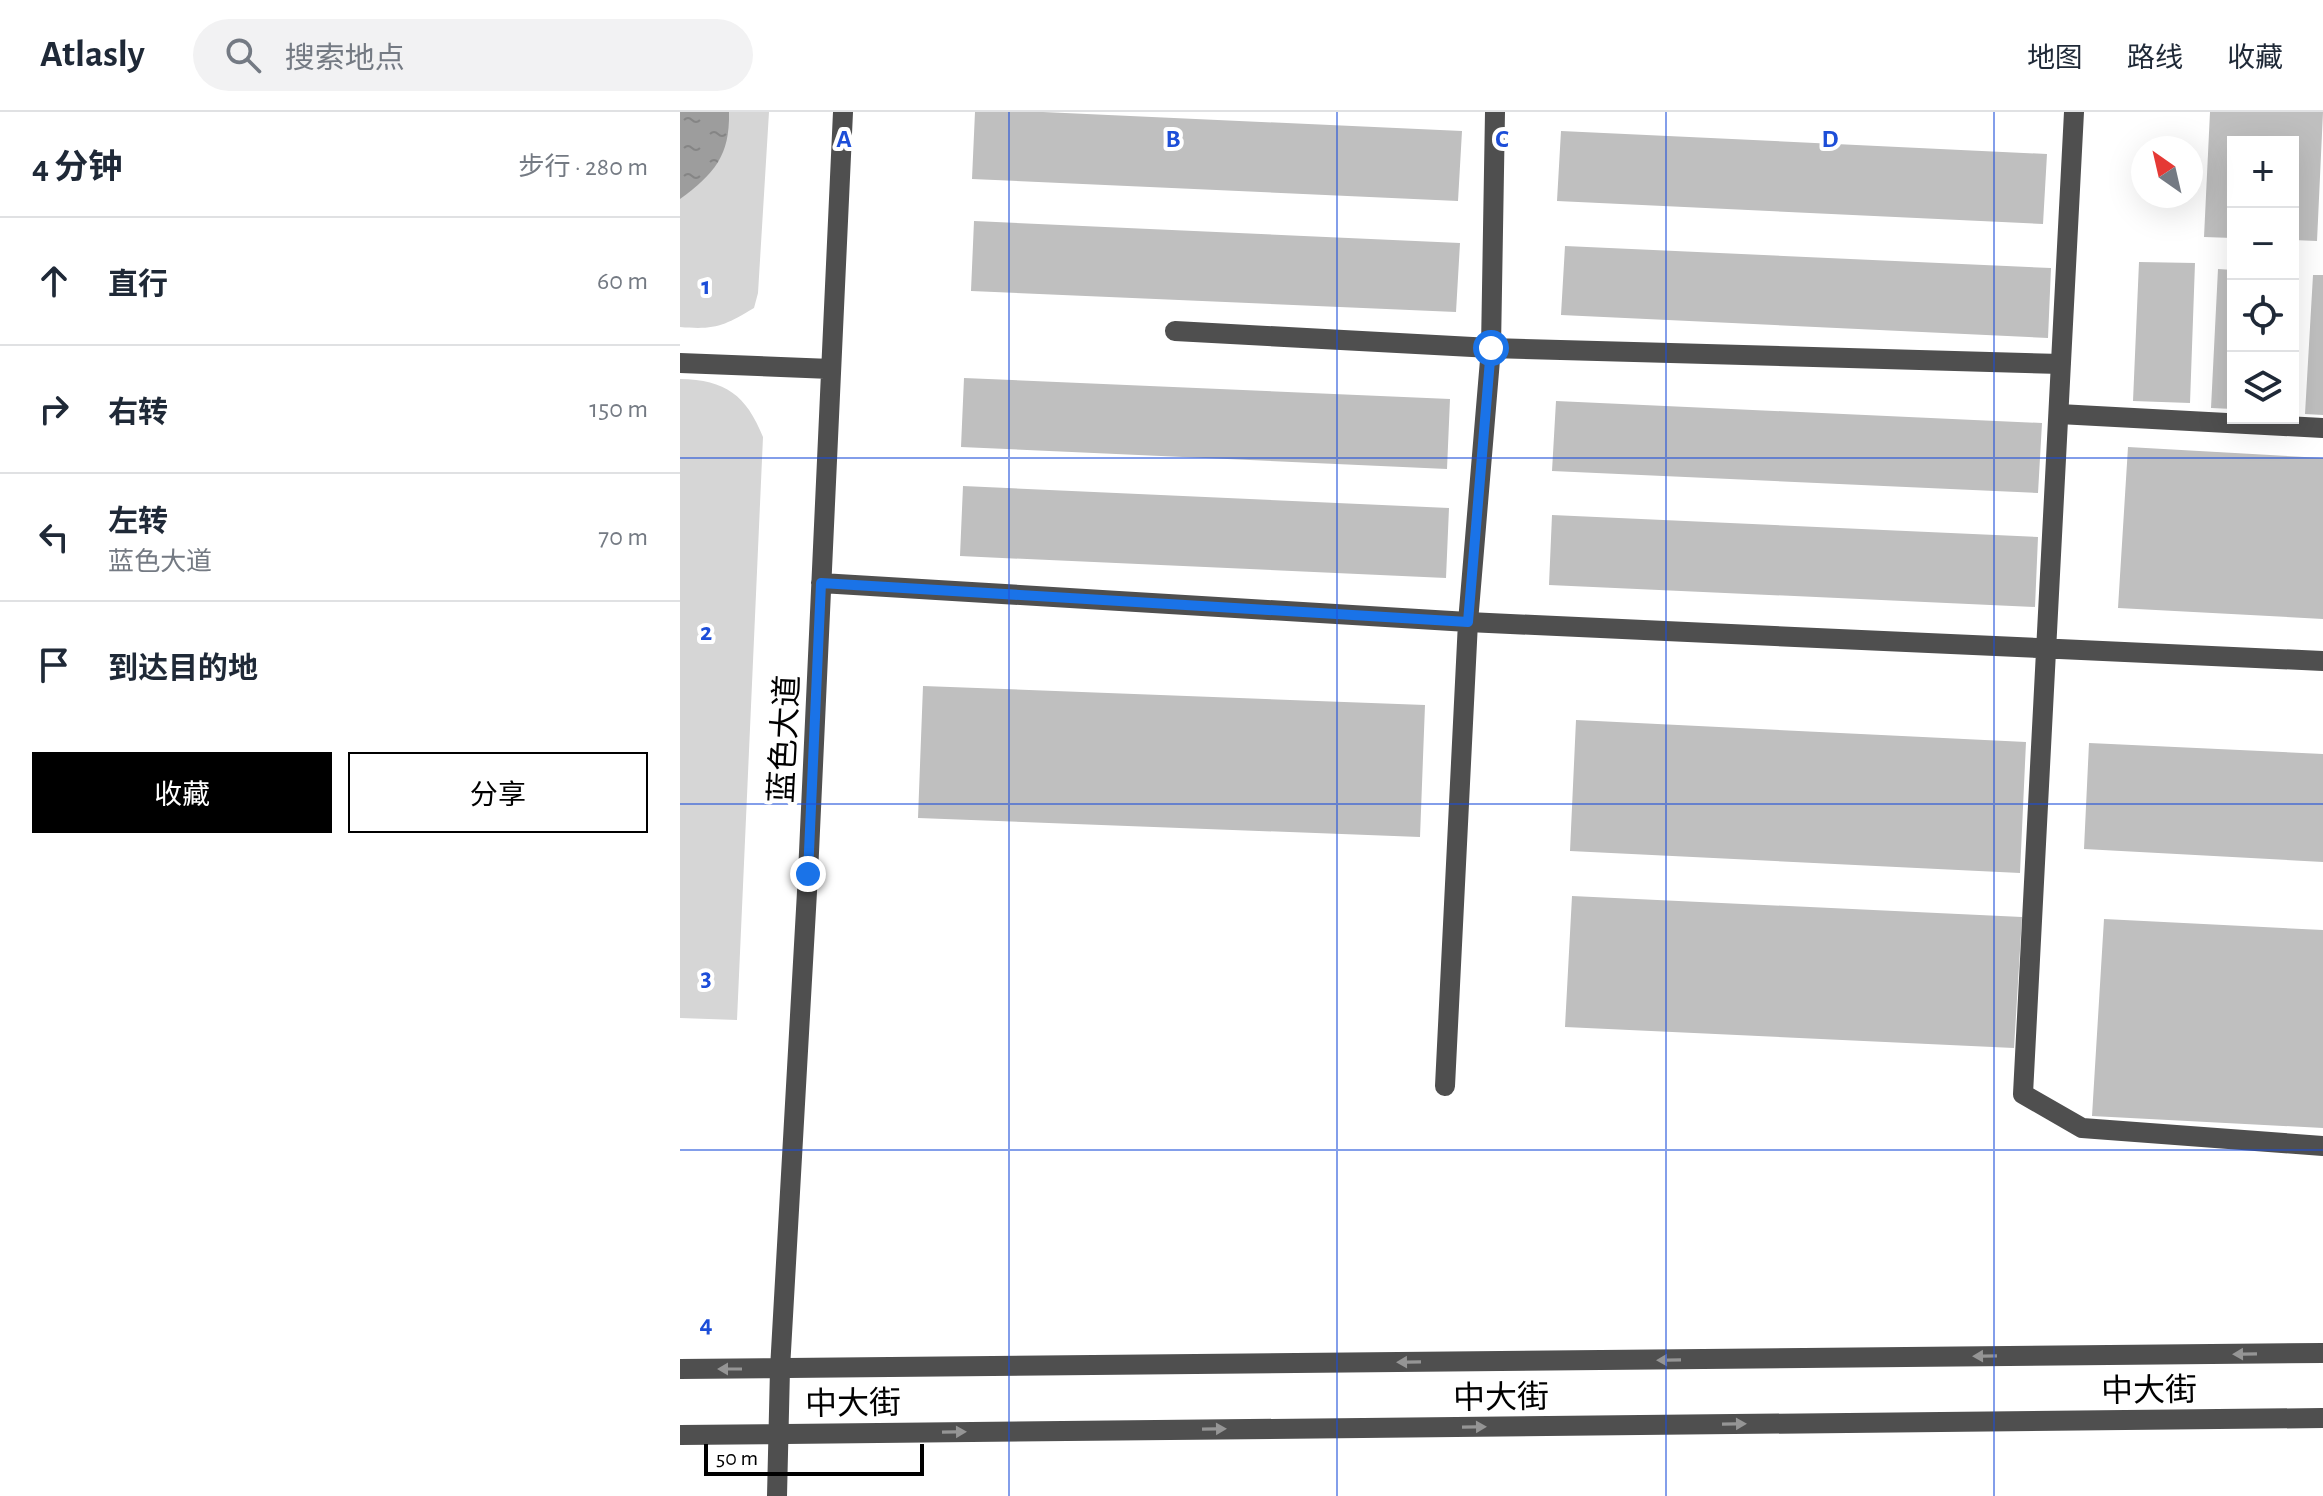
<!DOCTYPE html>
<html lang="zh">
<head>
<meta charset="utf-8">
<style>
	:root { --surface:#fff; --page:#f2f2f3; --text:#1f2937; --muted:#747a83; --line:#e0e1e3; --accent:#000 }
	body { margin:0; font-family:"Alegreya Sans","Noto Sans SC",sans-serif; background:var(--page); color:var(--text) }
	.controls { position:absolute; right:24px; top:24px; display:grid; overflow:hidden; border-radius:0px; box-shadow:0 8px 32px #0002 }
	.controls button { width:72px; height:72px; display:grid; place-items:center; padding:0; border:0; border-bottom:2px solid var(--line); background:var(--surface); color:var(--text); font:40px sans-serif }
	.compass { position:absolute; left:1451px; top:24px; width:72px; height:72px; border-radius:50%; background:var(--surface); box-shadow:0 8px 32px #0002; rotate:326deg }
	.scale { position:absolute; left:24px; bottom:20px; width:220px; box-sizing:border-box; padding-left:8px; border:4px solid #000; border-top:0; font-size:22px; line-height:28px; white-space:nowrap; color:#000; -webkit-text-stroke:6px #fff; paint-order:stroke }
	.stop { position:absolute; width:24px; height:24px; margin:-18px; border:6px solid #1a73e8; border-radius:50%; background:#fff }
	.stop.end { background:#1a73e8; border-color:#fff; box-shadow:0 2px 8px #0008 }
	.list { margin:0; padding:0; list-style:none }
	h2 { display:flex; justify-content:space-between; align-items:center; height:104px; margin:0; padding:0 32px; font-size:34px }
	h2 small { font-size:26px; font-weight:400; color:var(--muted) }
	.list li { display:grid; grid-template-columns:52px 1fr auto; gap:24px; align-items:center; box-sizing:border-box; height:128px; padding:0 32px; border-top:2px solid var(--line) }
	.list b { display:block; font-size:30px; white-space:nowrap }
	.list p { margin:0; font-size:26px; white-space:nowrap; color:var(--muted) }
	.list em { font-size:26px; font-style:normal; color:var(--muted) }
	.actions { display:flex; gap:16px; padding:24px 32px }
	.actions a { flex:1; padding:18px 0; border:2px solid var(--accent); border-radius:0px; text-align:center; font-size:28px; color:var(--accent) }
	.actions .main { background:var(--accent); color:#fff }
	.icon { flex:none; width:44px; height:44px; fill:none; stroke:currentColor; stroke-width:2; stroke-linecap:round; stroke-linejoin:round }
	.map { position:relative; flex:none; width:1643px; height:1384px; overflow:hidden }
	header { display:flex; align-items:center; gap:48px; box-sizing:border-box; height:112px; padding:0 40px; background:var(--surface); border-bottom:2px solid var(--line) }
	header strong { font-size:38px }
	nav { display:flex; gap:44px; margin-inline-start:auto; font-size:28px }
	.search { width:560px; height:72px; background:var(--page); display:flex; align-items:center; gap:20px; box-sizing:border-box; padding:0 28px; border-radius:44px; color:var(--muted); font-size:30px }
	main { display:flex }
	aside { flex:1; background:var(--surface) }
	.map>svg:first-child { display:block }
	.green { fill:#d6d6d6 }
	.water { fill:url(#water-ripples) }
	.building { fill:#bfbfbf }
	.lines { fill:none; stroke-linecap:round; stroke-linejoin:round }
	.minor { stroke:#4f4f4f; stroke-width:20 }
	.oneway { fill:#959595 }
	.route { stroke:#1a73e8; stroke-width:10 }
	.grid { fill:none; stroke:#1d4ed8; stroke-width:2; stroke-opacity:0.55 }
	.labels { text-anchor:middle; stroke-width:8; stroke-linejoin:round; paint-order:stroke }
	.street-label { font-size:32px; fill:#000; stroke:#fff }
	.grid-label { font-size:26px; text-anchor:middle; font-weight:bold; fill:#1d4ed8; stroke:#fff; stroke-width:8; stroke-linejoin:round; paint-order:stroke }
</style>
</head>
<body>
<header>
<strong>Atlasly</strong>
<div class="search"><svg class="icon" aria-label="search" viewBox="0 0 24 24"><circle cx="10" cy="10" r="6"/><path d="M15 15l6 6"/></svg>搜索地点</div>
<nav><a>地图</a><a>路线</a><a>收藏</a></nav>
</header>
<main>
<aside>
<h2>4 分钟<small>步行 · 280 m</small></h2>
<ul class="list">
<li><svg class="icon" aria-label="ahead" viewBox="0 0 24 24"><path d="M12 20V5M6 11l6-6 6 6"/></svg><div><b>直行</b></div><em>60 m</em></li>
<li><svg class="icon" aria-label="right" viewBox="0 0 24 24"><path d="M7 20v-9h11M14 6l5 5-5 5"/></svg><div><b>右转</b></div><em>150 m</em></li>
<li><svg class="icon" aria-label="left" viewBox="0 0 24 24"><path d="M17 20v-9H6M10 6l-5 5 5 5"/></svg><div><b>左转</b><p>蓝色大道</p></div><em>70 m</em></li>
<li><svg class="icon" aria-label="arrive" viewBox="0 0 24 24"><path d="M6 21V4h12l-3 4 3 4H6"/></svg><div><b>到达目的地</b></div></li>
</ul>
<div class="actions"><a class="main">收藏</a><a>分享</a></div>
</aside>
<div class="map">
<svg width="1643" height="1384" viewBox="0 0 1643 1384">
	<defs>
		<pattern id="water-ripples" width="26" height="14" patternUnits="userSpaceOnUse" patternTransform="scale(2)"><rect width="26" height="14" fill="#9d9d9d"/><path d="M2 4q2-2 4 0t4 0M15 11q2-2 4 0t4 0" fill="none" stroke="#858585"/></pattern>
	</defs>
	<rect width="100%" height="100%" fill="#fff"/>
	<path class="green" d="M0,0H89L78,181L74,196C44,214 35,218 0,215Z
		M0,267C46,268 66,283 83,325L57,908L0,906Z"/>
	<path class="water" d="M0,0H49C50,44 34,62 0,87Z"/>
	<path class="building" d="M295,0H363L782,19L778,89L292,67Z
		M1530,0H1643L1637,129L1613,128V30H1553V126L1524,125Z
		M881,19L1367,42L1363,112L877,89Z
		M294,109L780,131L776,200L291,179Z
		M885,134L1371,156L1368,226L881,203Z
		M1459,150L1515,151L1510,291L1453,289Z
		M1538,157L1553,158V297L1531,296Z
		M1633,163H1643V303L1625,302Z
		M284,266L770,287L767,357L281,335Z
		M876,289L1362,311L1358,381L872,359Z
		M1448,335L1643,346V507L1438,496Z
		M283,374L769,396L766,466L280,444Z
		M872,403L1358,425L1355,495L869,473Z
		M243,574L745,593L740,725L238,706Z
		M896,608L1346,630L1340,761L890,739Z
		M1409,631L1643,642V750L1404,737Z
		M892,784L1342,805L1334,936L885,915Z
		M1424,807L1643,818V1016L1412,1004Z"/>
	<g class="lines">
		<path class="minor" d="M1394,0L1343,982L1402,1016L1643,1034
			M495,219L811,236L1381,252
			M0,251L151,257
			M1379,302L1643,316
			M141,471L788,510L1643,549
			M765,974L788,510L811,236L815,0
			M0,1257L1643,1241
			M0,1323L1643,1306
			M97,1384L100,1257L128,762L163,0"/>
	</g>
	<defs><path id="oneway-solid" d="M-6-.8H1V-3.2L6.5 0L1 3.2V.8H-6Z" transform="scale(2)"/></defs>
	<g class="oneway">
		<use href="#oneway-solid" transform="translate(1565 1242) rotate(179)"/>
		<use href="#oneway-solid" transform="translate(1305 1244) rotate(179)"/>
		<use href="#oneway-solid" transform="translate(989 1248) rotate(179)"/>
		<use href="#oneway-solid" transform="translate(729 1250) rotate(179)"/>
		<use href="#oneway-solid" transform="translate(50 1257) rotate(180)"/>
		<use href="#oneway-solid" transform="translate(1054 1312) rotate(-1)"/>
		<use href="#oneway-solid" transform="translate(794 1315) rotate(-1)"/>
		<use href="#oneway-solid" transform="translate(534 1317) rotate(-1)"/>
		<use href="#oneway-solid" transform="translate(274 1320) rotate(-1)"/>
	</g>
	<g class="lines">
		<path class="route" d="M128,762L141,471L788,510L811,236"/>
	</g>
	<path class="grid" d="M329,0V1384M657,0V1384M986,0V1384M1314,0V1384M0,346H1643M0,692H1643M0,1038H1643"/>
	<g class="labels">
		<g class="street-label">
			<text transform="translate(104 627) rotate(-87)" y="11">蓝色大道</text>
			<text transform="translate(1469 1278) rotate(-1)" y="11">中大街</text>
			<text transform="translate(821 1285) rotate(-1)" y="11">中大街</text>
			<text transform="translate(173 1291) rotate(-1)" y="11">中大街</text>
		</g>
	</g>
	<g class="grid-label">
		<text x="164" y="35">A</text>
		<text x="493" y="35">B</text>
		<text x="822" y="35">C</text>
		<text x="1150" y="35">D</text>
		<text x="26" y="182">1</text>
		<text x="26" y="528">2</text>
		<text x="26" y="874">3</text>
		<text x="26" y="1220">4</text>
	</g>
</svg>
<div class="controls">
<button>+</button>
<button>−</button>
<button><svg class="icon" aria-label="locate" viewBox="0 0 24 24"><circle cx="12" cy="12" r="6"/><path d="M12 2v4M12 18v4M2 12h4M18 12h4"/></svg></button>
<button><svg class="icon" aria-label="layers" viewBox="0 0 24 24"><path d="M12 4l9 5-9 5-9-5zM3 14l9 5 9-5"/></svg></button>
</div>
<svg class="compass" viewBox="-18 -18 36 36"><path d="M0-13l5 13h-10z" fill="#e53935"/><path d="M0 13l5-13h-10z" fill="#747a83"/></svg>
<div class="scale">50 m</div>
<div class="stop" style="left:811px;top:236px"></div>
<div class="stop end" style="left:128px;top:762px"></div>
</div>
</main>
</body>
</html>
